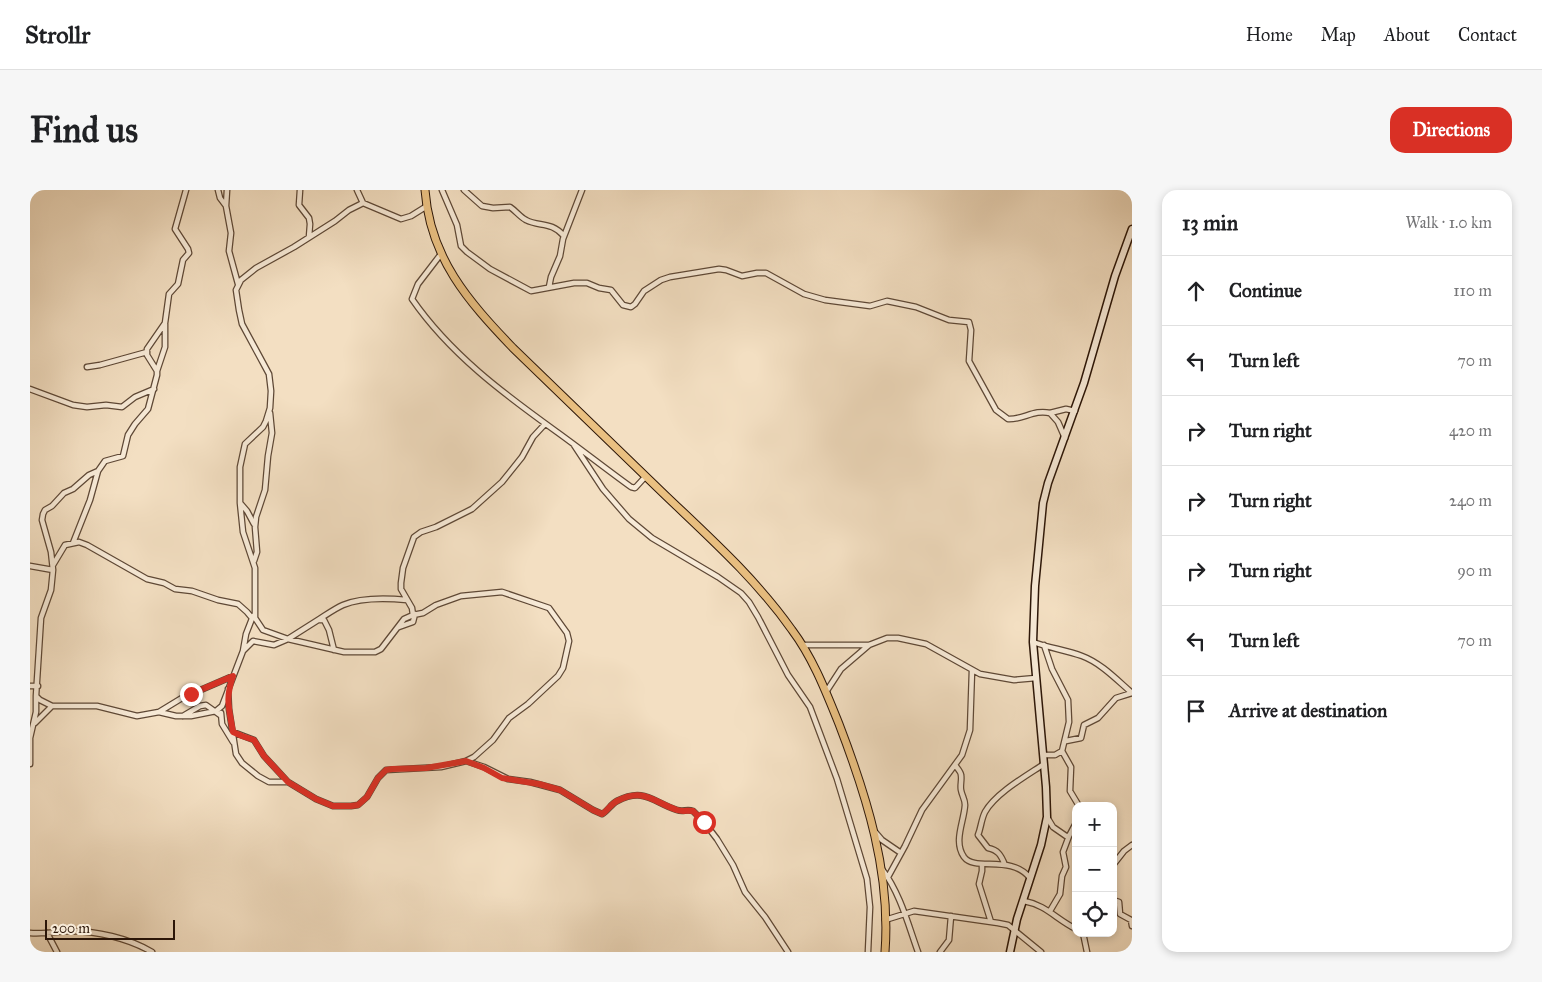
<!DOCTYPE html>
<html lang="en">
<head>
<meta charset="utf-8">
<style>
	:root { --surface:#fff; --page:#f6f6f6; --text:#202124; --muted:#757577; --line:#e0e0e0; --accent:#d93025 }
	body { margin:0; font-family:"IM FELL Great Primer",serif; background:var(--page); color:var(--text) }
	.controls { position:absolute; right:15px; bottom:15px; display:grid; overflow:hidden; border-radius:10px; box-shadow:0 2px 8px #0003 }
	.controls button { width:45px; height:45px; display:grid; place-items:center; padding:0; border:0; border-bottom:1px solid var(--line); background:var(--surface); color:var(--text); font:25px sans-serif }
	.scale { position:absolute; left:15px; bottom:12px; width:130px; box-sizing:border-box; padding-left:5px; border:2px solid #2c1608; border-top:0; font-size:14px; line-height:18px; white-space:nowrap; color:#2c1608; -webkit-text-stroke:4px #f7ead7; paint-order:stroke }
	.stop { position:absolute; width:15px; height:15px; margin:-11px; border:4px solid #d93025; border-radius:50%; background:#fff }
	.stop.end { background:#d93025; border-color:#fff; box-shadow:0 1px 5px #0008 }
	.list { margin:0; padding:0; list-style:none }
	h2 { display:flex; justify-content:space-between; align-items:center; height:65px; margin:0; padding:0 20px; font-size:21px }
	h2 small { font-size:16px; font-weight:400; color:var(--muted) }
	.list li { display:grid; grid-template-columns:32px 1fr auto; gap:15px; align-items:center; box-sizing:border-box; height:70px; padding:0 20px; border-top:1px solid var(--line) }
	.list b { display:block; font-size:19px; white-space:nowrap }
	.list em { font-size:16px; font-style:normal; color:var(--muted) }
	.icon { flex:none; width:28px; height:28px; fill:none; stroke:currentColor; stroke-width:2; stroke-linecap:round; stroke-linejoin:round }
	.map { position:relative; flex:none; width:1102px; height:762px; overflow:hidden; border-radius:15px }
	header { display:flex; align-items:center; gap:30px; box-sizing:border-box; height:70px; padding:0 25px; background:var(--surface); border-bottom:1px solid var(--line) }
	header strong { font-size:24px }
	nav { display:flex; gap:28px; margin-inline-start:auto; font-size:18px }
	.intro { display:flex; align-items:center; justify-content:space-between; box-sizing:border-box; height:120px; padding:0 30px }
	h1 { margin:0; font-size:35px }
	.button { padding:12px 22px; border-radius:15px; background:var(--accent); color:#fff; font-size:18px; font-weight:700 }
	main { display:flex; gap:30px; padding:0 30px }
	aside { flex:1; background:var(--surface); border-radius:15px; box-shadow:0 2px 8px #0003 }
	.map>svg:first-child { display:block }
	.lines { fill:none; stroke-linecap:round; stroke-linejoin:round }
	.street-casing { stroke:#5e4836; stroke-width:7 }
	.secondary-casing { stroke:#2c1608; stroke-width:9 }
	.primary-casing { stroke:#2c1608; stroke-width:9 }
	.street { stroke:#f7ead7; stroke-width:4.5 }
	.secondary { stroke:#f7ead7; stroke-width:6 }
	.primary { stroke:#eac081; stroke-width:7 }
	.route { stroke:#d93025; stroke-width:6 }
</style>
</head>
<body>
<header>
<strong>Strollr</strong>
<nav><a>Home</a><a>Map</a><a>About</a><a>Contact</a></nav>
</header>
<div class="intro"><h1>Find us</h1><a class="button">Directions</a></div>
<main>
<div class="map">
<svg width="1102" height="762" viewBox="0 0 1102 762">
	<rect width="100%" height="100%" fill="#f3dfc2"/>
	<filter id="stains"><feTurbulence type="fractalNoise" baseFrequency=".004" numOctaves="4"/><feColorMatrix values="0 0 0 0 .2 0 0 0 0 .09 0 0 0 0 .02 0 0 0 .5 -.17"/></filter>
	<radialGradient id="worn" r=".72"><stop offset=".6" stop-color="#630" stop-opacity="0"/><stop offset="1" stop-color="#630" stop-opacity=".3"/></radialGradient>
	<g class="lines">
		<g class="street-casing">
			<path id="street" d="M156,0L145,39L158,59L159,63L153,70L148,94L139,104L135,133L117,159V165L127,181V185L118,219L105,234L98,245L93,266L75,271L68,281L59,285L43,299L34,303L22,316L15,320L13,324L12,330L21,362L23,380L21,400L11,428L6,506L10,510L22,516H67L107,526L129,522L146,526H161L186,521L192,516L213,461L223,451L244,455L258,449L288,430H294L299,440L304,460
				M188,0L190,8L196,16
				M197,0L196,16L201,43L199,61L208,94
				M270,0L269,15L279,28L280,34L279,47
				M327,0L333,13
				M412,0L427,35L431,56L437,62L460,79L501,101L544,93H557L569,98L581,100L593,115L601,117L605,114L614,101L631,90L640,87L689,79L696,80L712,86L727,83H736L774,104L795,110L840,116L857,111L886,117L919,130L939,132L941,140L939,171L966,220L978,229C993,230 1004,219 1020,223L1028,232L1035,248
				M434,0L452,16L463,18L480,17C486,21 490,27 496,30C509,37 521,31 534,46
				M411,64L388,94L382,109C420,164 474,204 527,242C552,260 576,279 601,297L605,298L616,286
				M519,97L521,87L530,66L533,49L552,0
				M57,177L70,175L117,162
				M127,181L135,157V134
				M0,199L43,215L57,217L76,215L92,217L105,207L124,199
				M1020,223L1036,219L1045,221
				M544,255L573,299L599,329L622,348L688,387L711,403L719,412L728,427L758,485L780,517L807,589L837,689L840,717L838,762
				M211,314L217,321L224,334
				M43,353L60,310L68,281
				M224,371L227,362L225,337L226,327L235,300L238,266L242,243L240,223
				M23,375L35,355L49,352L57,355L117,389L134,393L145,399L162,401L188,410L208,414L217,422L222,428
				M0,376L23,380
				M383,425L382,418L371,399V393L373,378L384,347L391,342L406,337L442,319L472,292L492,267L503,247L515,234
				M288,430C296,425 304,419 313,415C332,407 356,408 377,410
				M369,437L383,432L385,424
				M1003,452C1019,458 1036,460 1052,466C1071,473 1087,490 1102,503
				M773,455H839L857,448H868L896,454L950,484L984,490L1006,488
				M213,461L216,444L223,426
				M0,496H8
				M198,499L199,519L206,564L212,573L228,586L239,592H258L286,609L303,616H321L328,615L337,607L348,588L356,580L411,577L436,571L444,567L463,550L479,528L498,514L528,486L533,478L539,451L537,443L519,418L472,402L431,406L406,415L393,423L383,425L374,429L351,459L345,462H314L258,449L233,440L225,428V378L213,342L210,313V277L215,254L233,237L236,231L240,218L241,201L239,184L212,134L209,120L206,100L211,90L226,78L264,57L305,31L319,20L333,13L371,29L381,26L397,16
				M796,502L811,479L839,455
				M129,522L152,508L203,486
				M191,523L192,534L203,552
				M153,526L170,516L176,515L190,525
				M5,533L22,516
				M203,542L224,550L234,566L258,592
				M1036,551L1051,548L1054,535L1068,528L1086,508L1102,503
				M1032,561L1041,577L1040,601L1049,616
				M1014,565H1025L1032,561L1039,532L1038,510L1022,479L1014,455
				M436,571L454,577L478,589L500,592L530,600L563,620L572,624C578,621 581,614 587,611C614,597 623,612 647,620C653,622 657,619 663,621L674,632L687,649L703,675L715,702L735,727L758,762
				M0,574V548L6,522V506
				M925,575C927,578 931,582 931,585C932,590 930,595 931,600C932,606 935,609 935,615C934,632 923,651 934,667C945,682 981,664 1000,688
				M1017,627L1023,637L1036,646H1039L1046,633
				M846,643L852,650L871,663
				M952,674V681L949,694L961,732
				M975,675C971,665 968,660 958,658L948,645C951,638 951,630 955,622C966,603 996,586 1014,574
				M1083,675L1094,661L1102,655
				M852,679C870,703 878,734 888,762
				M858,687L875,656L892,620L932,565L940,540L942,480
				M1083,710L1089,712L1090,724L1101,730L1102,736
				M994,711C1016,715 1026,729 1046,739
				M1020,721L1030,704L1032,686L1036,677L1033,662L1039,646
				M855,730L884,721L968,733L978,735L1011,762
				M0,743C13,744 26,742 39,741C67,741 98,748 122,762
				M17,743L27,762
				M1053,743L1057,762
				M910,762L919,750L921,726"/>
		</g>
		<g class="secondary-casing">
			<path id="secondary" d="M980,762L987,729L1011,655L1017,627L1016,597L1003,452L1005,396L1013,313L1018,293L1054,193L1085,86L1102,39"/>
		</g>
		<g class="primary-casing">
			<path id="primary" d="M395,0C400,68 438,111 483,158C534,207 584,256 635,305C680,348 726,389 762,440C783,468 796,502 809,534C837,607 861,683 855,762"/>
		</g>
		<use href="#street" class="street"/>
		<use href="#secondary" class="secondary"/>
		<use href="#primary" class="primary"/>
	</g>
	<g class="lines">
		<path class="route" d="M161,504L203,486C195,509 199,518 203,542L212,546L224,550L234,566L258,592L286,609L303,616H321L328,615L337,607L348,588L356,580L362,579L396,578L436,571L454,578L472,588L509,594L530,600L563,620L572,624C577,621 581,614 587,611C614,597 623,612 647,620C653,622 657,620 663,621L674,632"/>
	</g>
	<rect width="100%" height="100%" filter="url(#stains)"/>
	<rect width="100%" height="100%" fill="url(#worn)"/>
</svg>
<div class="controls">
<button>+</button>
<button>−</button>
<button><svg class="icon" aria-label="locate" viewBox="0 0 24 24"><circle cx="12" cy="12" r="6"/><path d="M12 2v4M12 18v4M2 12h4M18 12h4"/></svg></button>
</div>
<div class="scale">200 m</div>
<div class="stop" style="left:674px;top:632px"></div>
<div class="stop end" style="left:161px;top:504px"></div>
</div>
<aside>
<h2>13 min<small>Walk · 1.0 km</small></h2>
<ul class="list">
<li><svg class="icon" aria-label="ahead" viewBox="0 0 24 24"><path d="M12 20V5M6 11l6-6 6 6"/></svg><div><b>Continue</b></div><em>110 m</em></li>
<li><svg class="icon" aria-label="left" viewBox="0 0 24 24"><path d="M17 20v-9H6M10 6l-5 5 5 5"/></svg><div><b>Turn left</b></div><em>70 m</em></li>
<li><svg class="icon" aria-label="right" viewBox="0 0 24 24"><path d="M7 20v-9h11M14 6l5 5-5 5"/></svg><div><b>Turn right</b></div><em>420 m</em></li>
<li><svg class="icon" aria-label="right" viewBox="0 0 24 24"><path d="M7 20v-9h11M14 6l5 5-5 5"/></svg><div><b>Turn right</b></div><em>240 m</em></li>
<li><svg class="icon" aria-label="right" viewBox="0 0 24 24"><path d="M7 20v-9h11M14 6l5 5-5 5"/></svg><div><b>Turn right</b></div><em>90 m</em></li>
<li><svg class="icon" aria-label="left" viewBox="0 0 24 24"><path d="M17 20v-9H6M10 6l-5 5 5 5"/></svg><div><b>Turn left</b></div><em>70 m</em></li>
<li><svg class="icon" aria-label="arrive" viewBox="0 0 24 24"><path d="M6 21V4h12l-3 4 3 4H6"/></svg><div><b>Arrive at destination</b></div></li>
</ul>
</aside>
</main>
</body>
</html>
